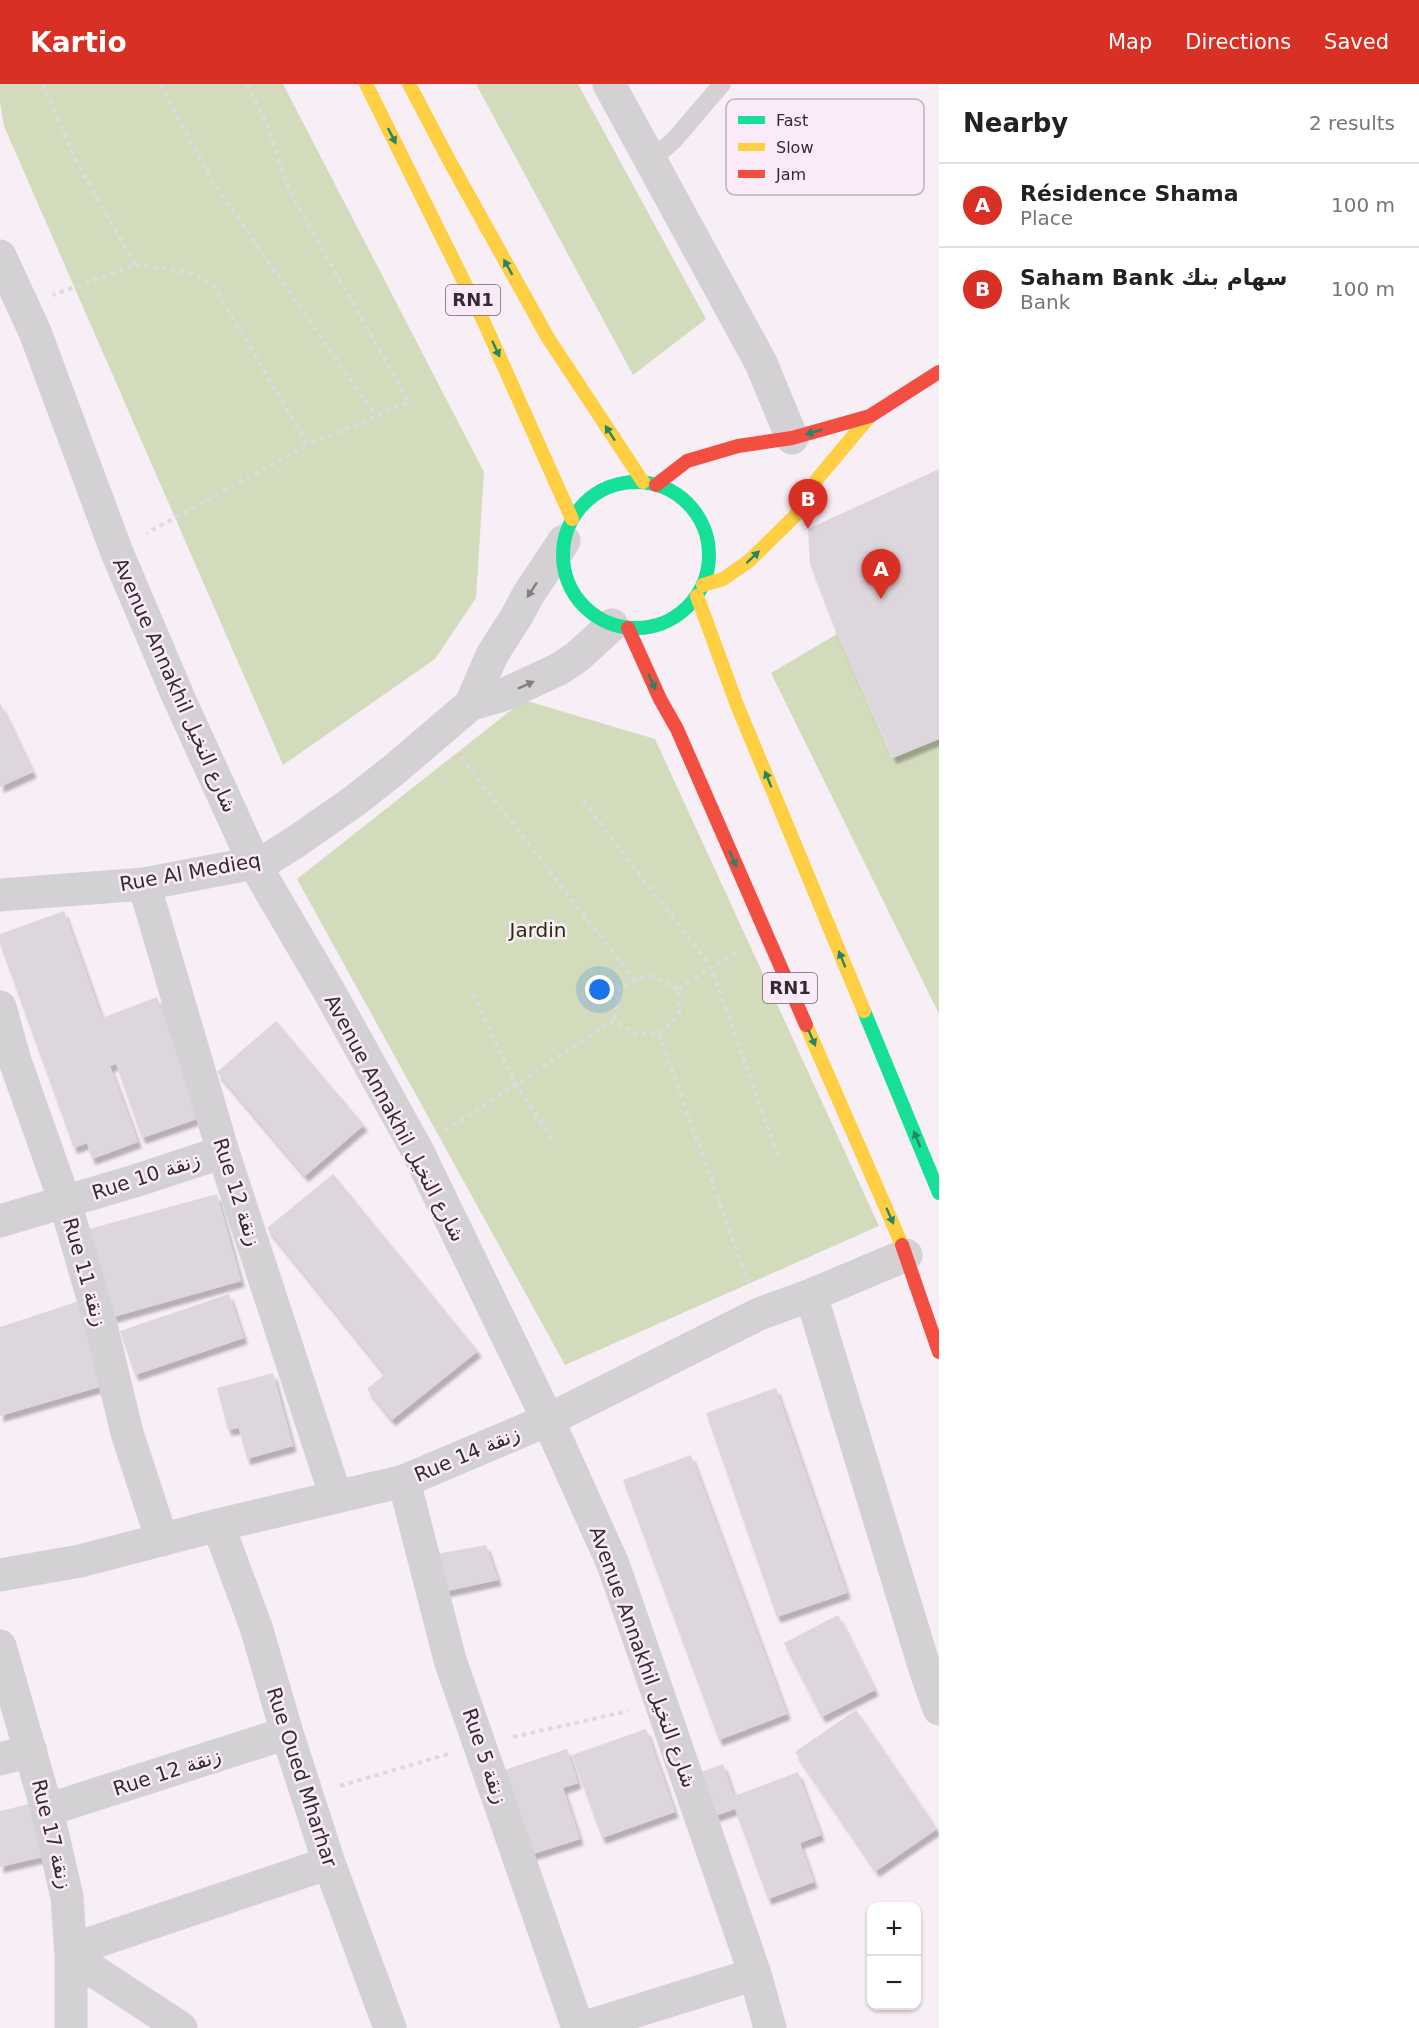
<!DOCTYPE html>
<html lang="en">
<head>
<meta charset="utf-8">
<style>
	:root { --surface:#fff; --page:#f2f2f2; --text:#222; --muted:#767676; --line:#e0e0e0; --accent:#d93025 }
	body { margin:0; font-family:"DejaVu Sans",Cairo,sans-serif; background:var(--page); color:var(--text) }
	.controls { position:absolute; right:18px; bottom:18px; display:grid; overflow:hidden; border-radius:12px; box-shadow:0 2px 4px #0004 }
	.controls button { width:54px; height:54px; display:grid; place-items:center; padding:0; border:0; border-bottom:2px solid var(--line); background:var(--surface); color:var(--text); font:30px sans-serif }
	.you { position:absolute; left:600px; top:906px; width:21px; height:21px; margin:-15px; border:4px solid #fff; border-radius:50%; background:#1a73e8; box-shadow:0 0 0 9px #1a73e833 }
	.badge { display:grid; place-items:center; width:39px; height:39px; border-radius:50%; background:var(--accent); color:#fff; font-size:20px; font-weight:700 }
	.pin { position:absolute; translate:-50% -50px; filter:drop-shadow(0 2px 3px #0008) }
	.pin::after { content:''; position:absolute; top:32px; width:21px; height:18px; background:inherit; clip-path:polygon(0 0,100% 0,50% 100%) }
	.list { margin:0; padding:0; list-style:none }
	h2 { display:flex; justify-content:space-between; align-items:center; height:78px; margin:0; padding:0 24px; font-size:26px }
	h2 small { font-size:20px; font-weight:400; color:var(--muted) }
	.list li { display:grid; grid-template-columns:39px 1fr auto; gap:18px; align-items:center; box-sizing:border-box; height:84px; padding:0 24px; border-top:2px solid var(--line) }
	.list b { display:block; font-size:22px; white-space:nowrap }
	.list p { margin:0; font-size:20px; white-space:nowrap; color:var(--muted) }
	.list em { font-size:20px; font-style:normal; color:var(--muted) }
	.map { position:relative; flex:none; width:939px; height:1944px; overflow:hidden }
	header { display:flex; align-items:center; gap:36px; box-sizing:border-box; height:84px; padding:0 30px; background:var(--accent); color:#fff }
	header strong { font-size:28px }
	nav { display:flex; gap:33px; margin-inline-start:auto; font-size:21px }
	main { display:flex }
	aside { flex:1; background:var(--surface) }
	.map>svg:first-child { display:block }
	.green { fill:#d3dbbd }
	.building { fill:#ddd6dc; filter:url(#shadow) }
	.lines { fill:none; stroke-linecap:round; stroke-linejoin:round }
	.path { stroke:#dcdadc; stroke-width:4; stroke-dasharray:4.5 4.5; stroke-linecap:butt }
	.lane { stroke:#d3d1d3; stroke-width:18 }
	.street { stroke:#d3d1d3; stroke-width:33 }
	.fast { stroke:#16e098; stroke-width:14 }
	.slow { stroke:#ffcf43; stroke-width:14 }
	.jam { stroke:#f24e42; stroke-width:14 }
	.oneway { fill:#248664 }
	.oneway2 { fill:#827e82 }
	.labels { text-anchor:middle; stroke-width:5; stroke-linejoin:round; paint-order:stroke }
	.shield { fill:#fbebf9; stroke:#6e656d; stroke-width:1.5 }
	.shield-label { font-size:18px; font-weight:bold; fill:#322b31 }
	.street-label { font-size:20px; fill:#322b31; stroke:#fbebf9 }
	.park-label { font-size:20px; fill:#243300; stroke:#fbebf9 }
	.key { fill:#fbebf9; stroke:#bfb1bd; stroke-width:1.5 }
	.key-label { font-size:16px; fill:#322b31 }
</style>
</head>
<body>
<header>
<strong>Kartio</strong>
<nav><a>Map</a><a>Directions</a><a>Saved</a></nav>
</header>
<main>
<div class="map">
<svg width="939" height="1944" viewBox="0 0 939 1944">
	<defs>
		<filter id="shadow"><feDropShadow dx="3.5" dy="6" stdDeviation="1.5" flood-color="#0004"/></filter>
	</defs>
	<rect width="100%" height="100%" fill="#f8eef6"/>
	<path class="green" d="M0,0H283L484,388L476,514L435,575L283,681L4,42L0,18Z
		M476,0H578L706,235L633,291Z
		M837,550L892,674L939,655V930L771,589Z
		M524,616L655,655L879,1142L565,1281L297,795Z"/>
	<path class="building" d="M939,385V655L893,674L837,550L810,480L808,445Z
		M0,619L33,688L0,703Z
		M64,827L102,934L157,913L200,1034L142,1054L116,980L110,982L138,1058L92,1075L87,1059L74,1064L0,860V850Z
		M276,937L364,1041L305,1092L217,988Z
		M333,1090L478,1267L392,1336L367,1305L385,1290L267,1144Z
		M217,1110L241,1197L113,1233L89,1145Z
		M229,1210L244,1254L135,1291L120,1247Z
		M82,1216L106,1301L0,1332V1243Z
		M273,1289L293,1362L247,1375L239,1344L228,1346L217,1304Z
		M776,1304L847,1509L777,1533L706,1329Z
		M691,1371L787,1630L719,1656L623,1396Z
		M486,1461L498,1496L438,1509L426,1472Z
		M838,1531L875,1606L822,1633L784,1559Z
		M856,1626L937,1745L876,1787L795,1668Z
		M646,1645L675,1728L602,1754L572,1671Z
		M567,1665L578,1699L563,1704L580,1755L530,1771L502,1687Z
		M723,1680L734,1712L798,1688L821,1751L800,1759L814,1798L768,1815L735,1725L715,1732L699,1689Z
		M38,1718L51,1771L0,1783V1727Z"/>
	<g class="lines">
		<path class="path" d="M43,0L74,73L135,181L53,211
			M160,0L212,97L376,332
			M247,0L266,39L290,108L409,318L308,361
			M135,181C163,185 190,184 214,202L308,361L147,449
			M461,673L635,897
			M583,717L711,883L778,1072
			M679,905L711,883L739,868
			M473,909L515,1000L553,1055
			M659,950L748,1198
			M445,1047L614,936L633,949L659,950L679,930V905L648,891L620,904L614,936
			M513,1653L628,1627
			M340,1702L448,1670"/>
		<path class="lane" d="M652,76L675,55L722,0"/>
		<path class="street" d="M609,0L761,279L792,354
			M0,172L35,248L116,466L177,610L254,779L329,907L417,1066L548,1336L613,1480L755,1890L770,1944
			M471,620L492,571L518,530L528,511L564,457
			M144,800L223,1068L336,1413
			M0,811L144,800L254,779L270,774L294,759L353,718L395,685L471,620L503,611L559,585L577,573L612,541
			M0,923L15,977L65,1118L102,1245L127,1349L162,1456
			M0,1137L138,1096L223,1068
			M811,1211L925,1585L939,1625
			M404,1397L450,1576L578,1944
			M218,1441L256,1543L287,1649L329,1779L390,1944
			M0,1491L80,1477L218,1441L404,1397L548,1336L759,1230L811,1211L906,1171
			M0,1562L47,1726L67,1813L71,1872V1944
			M0,1675L31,1667
			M47,1726L287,1649
			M71,1866L329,1779
			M71,1872L181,1944
			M582,1944L755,1890"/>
		<path class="fast" d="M563 471a73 73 0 1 1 146 0a73 73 0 1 1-146 0Z
			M864,927L939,1109"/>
		<path class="slow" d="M366,0L483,236L572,435
			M409,0L450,78L548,254L643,398
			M703,501L723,495L749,477L795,432L818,394L870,332
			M697,512L737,621L864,927
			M806,941L902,1161"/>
		<path class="jam" d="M656,401L687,377L738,362L792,354L870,332L939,288
			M628,544L660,615L677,645L806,941
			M902,1161L939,1268"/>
	</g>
	<defs><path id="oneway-solid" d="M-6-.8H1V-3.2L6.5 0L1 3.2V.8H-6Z" transform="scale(1.5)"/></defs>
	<g class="oneway">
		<use href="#oneway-solid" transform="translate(392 52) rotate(63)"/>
		<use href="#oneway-solid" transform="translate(508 183) rotate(-119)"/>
		<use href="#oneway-solid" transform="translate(496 265) rotate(65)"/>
		<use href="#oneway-solid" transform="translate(814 348) rotate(164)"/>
		<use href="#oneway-solid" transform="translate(610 349) rotate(-123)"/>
		<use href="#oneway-solid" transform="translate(753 473) rotate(-43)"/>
		<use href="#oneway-solid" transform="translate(652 598) rotate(65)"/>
		<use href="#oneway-solid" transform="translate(768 695) rotate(-112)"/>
		<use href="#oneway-solid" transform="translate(733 775) rotate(66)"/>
		<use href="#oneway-solid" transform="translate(842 875) rotate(-112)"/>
		<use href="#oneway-solid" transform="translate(812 954) rotate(66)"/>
		<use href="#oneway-solid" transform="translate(917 1055) rotate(-112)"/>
		<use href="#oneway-solid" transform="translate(890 1132) rotate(66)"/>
	</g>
	<g class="oneway2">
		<use href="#oneway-solid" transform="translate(532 506) rotate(123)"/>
		<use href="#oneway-solid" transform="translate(526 601) rotate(-24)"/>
	</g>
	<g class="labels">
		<g class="shield">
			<rect x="446" y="201" width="54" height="30" rx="4.5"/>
			<rect x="763" y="889" width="54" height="30" rx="4.5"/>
		</g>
		<g class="shield-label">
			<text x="473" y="222">RN1</text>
			<text x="790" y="910">RN1</text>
		</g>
		<g class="street-label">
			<text transform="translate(175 601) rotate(66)" y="7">Avenue Annakhil شارع النخيل</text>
			<text transform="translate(190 788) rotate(-10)" y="7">Rue Al Medieq</text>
			<text transform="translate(395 1034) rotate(62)" y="7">Avenue Annakhil شارع النخيل</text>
			<text transform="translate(146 1092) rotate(-18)" y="7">Rue 10 زنقة</text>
			<text transform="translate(237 1108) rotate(72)" y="7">Rue 12 زنقة</text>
			<text transform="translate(85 1188) rotate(74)" y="7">Rue 11 زنقة</text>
			<text transform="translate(467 1370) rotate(-23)" y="7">Rue 14 زنقة</text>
			<text transform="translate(643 1573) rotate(70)" y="7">Avenue Annakhil شارع النخيل</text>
			<text transform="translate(485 1672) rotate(71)" y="7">Rue 5 زنقة</text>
			<text transform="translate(167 1688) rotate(-18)" y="7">Rue 12 زنقة</text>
			<text transform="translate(302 1693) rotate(72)" y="7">Rue Oued Mharhar</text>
			<text transform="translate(52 1750) rotate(76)" y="7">Rue 17 زنقة</text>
		</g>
		<g class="park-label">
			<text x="538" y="853">Jardin</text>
		</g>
	</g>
	<rect x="726" y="15" width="198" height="96" rx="9" class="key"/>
	<rect x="738" y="32" width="27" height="8" fill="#16e098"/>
	<rect x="738" y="59" width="27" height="8" fill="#ffcf43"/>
	<rect x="738" y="86" width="27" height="8" fill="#f24e42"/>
	<g class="key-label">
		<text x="776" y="42">Fast</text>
		<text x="776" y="69">Slow</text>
		<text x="776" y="96">Jam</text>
	</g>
</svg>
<div class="controls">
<button>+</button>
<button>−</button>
</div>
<div class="you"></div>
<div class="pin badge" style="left:881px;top:515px">A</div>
<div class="pin badge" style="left:808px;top:445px">B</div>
</div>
<aside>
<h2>Nearby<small>2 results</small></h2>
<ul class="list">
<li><span class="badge">A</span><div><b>Résidence Shama</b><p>Place</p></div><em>100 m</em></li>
<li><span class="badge">B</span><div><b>Saham Bank سهام بنك</b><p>Bank</p></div><em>100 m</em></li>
</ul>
</aside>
</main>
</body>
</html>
